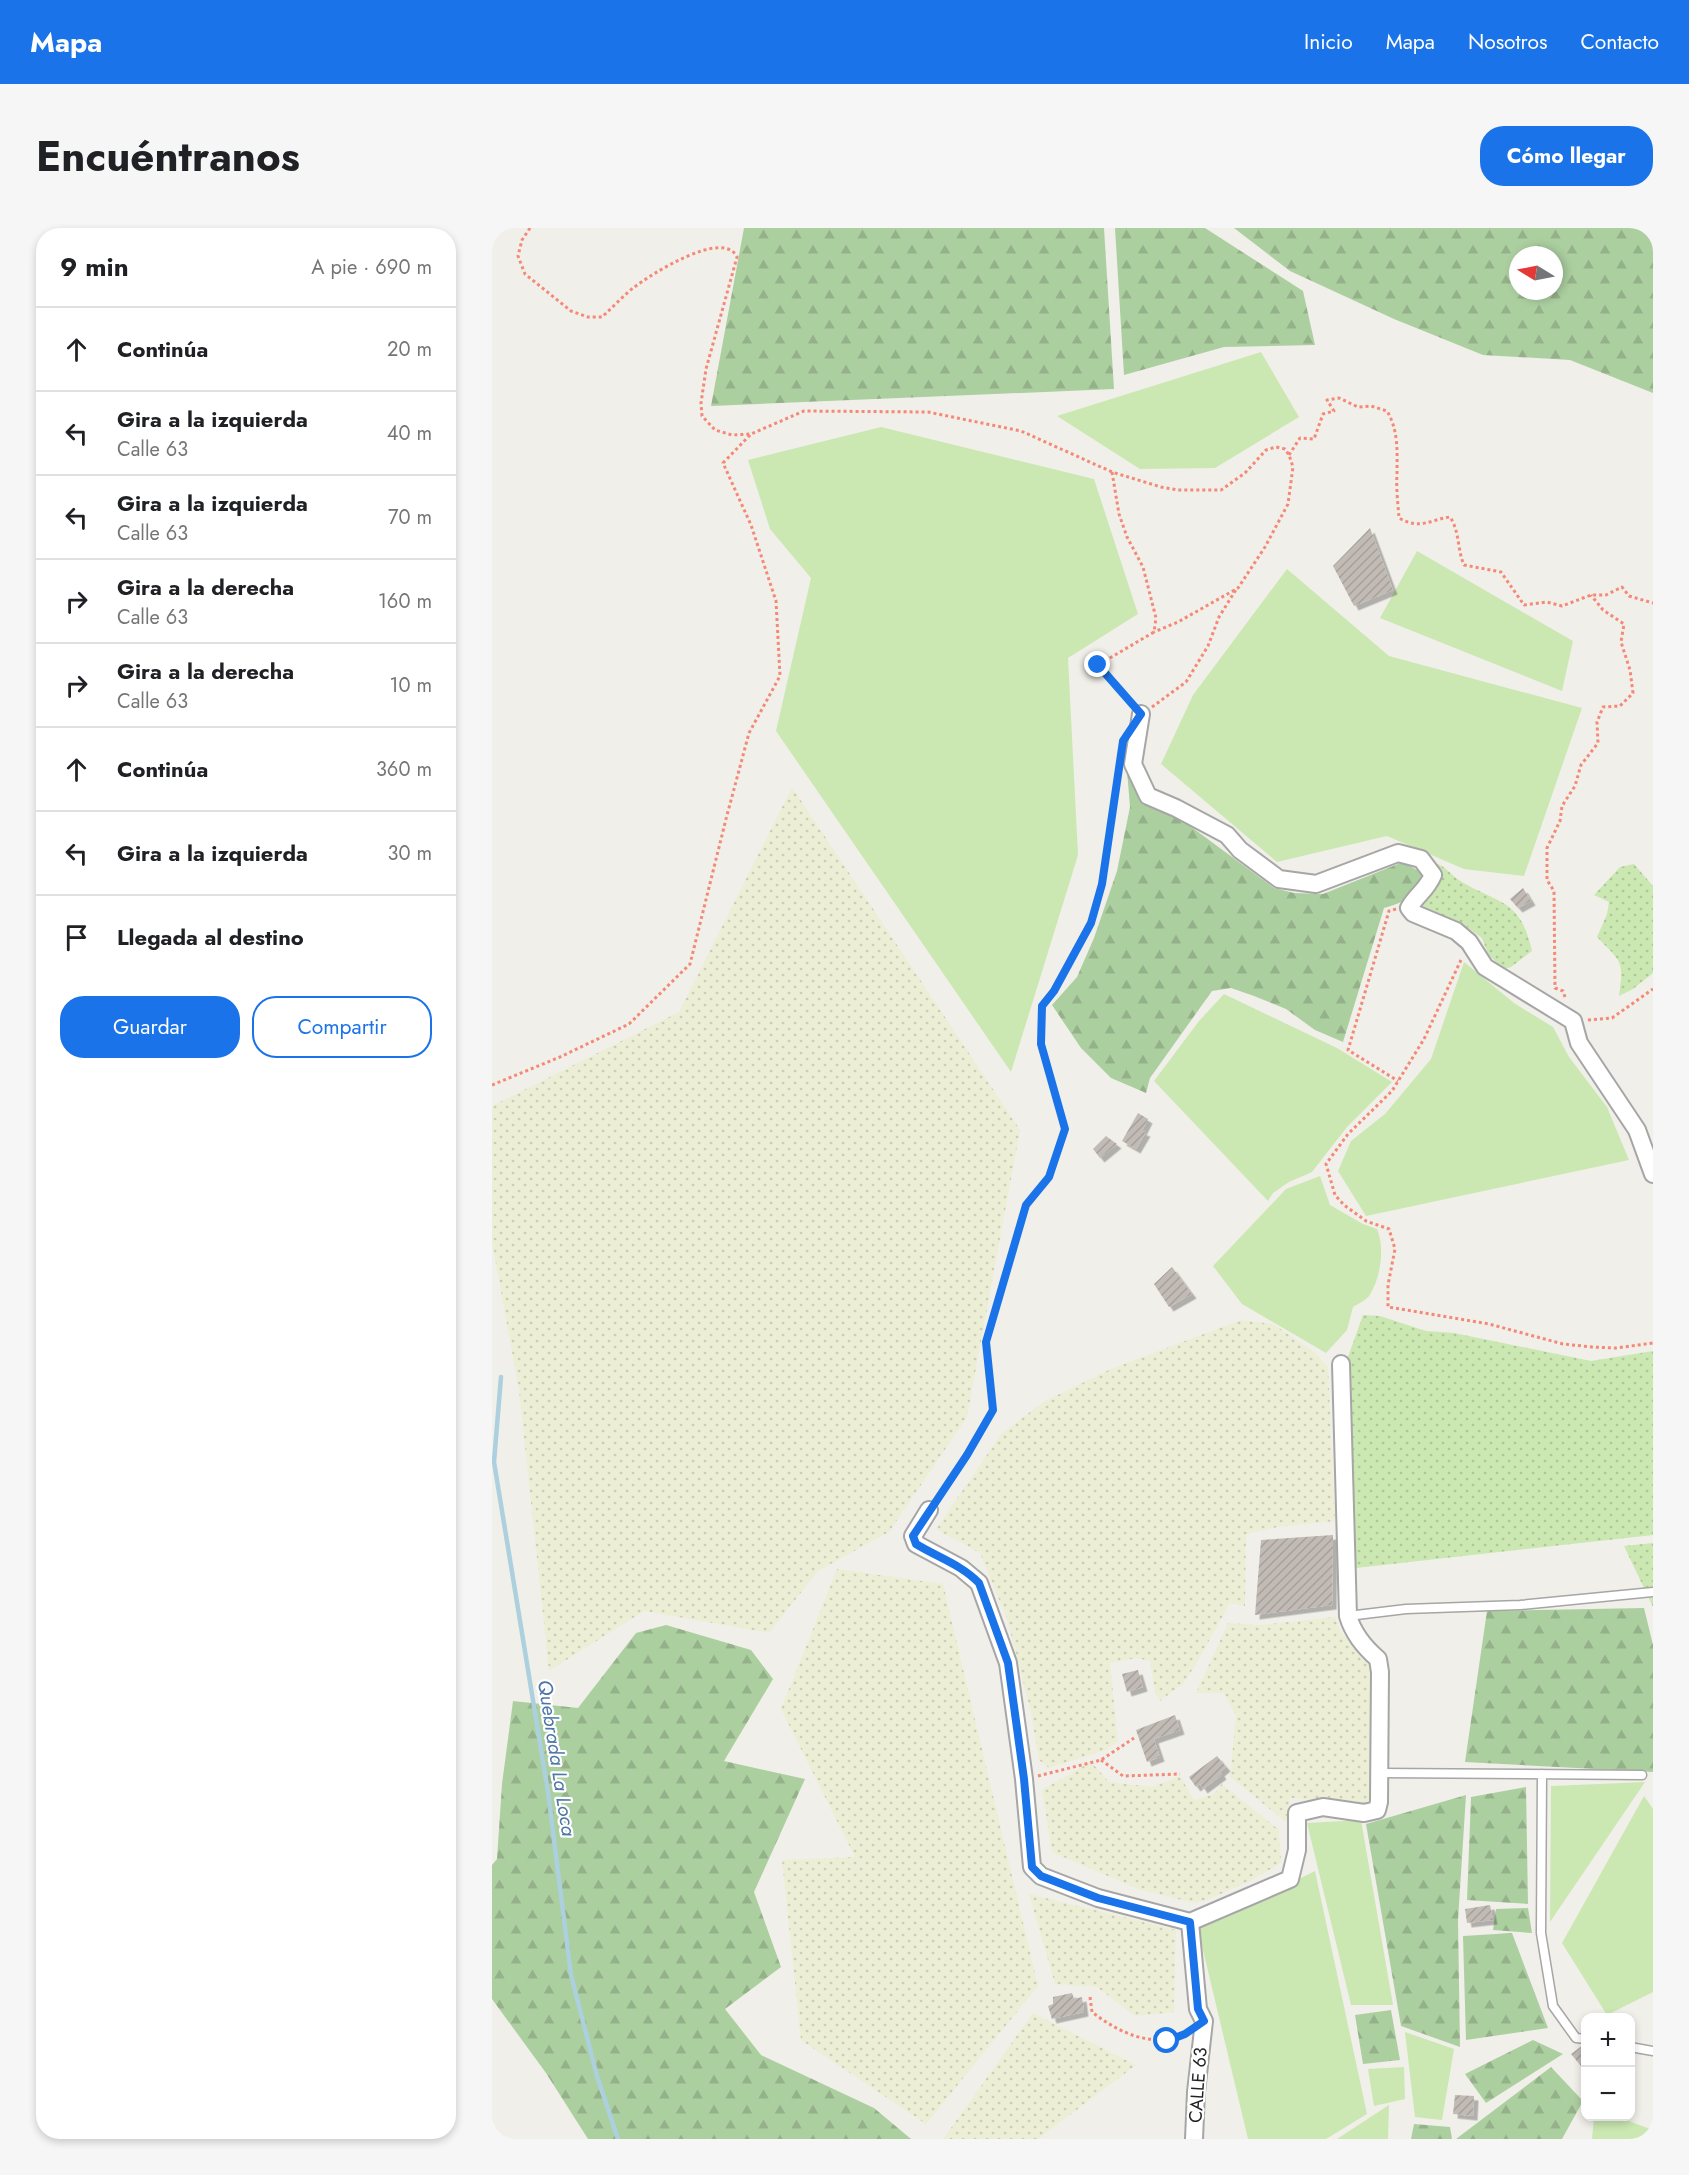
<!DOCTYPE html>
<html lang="es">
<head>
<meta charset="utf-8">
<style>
	:root { --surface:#fff; --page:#f6f6f6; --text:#202124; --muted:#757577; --line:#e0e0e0; --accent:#1a73e8 }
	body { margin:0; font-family:Jost,sans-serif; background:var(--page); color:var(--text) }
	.controls { position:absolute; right:18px; bottom:18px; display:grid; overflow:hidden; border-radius:12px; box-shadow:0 3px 9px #0003 }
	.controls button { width:54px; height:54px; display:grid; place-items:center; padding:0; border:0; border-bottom:2px solid var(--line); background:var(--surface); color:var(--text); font:30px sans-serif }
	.compass { position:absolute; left:1017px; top:18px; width:54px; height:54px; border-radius:50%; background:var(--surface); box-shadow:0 3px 9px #0003; rotate:280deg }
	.stop { position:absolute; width:18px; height:18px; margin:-14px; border:4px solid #1a73e8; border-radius:50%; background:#fff }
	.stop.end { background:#1a73e8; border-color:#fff; box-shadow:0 2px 6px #0008 }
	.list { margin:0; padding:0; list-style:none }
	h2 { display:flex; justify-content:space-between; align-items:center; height:78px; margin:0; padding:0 24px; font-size:26px }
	h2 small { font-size:20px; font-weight:400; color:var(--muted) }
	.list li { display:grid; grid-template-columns:39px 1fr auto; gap:18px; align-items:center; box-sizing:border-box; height:84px; padding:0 24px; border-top:2px solid var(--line) }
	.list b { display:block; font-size:22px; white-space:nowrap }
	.list p { margin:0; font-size:20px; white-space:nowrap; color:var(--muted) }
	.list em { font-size:20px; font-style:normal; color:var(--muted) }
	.actions { display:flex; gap:12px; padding:18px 24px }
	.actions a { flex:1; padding:14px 0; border:2px solid var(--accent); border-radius:24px; text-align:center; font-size:21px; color:var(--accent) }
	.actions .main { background:var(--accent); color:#fff }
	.icon { flex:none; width:33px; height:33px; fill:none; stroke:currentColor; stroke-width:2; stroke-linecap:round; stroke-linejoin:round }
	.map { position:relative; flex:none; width:1161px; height:1911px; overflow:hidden; border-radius:24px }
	header { display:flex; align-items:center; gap:36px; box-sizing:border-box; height:84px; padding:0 30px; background:var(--accent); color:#fff }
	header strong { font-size:28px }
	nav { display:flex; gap:33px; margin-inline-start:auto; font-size:21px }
	.intro { display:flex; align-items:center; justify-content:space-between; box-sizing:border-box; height:144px; padding:0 36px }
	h1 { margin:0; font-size:42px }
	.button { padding:15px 27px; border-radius:24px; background:var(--accent); color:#fff; font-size:21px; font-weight:700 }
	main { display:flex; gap:36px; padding:0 36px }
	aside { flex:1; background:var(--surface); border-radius:24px; box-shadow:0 3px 9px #0003 }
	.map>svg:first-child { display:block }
	.farmland { fill:url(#farmland-dots) }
	.grass { fill:#cbe8b2 }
	.forest { fill:url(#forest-firs); fill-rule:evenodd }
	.garden { fill:url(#garden-dots) }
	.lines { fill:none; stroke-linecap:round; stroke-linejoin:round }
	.stream { stroke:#acd0dd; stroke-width:4.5 }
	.building { fill:url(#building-hatch); filter:url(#shadow) }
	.service-casing { stroke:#a6a6a6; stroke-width:11 }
	.minor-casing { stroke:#a6a6a6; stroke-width:20 }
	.path { stroke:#f48977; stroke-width:3; stroke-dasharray:3 3; stroke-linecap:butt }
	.service { stroke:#fff; stroke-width:8 }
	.minor { stroke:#fff; stroke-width:16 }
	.route { stroke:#1a73e8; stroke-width:8 }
	.labels { text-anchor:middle; stroke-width:4.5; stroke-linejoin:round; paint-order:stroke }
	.street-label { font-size:18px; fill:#222; stroke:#fff }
	.water-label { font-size:20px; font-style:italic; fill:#4e77a7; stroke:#fff }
</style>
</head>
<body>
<header>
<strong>Mapa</strong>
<nav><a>Inicio</a><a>Mapa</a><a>Nosotros</a><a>Contacto</a></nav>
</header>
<div class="intro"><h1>Encuéntranos</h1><a class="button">Cómo llegar</a></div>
<main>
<aside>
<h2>9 min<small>A pie · 690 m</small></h2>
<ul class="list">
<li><svg class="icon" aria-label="ahead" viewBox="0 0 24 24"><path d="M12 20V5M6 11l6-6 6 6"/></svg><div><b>Continúa</b></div><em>20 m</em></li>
<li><svg class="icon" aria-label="left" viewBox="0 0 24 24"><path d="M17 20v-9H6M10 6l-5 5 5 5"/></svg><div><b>Gira a la izquierda</b><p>Calle 63</p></div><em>40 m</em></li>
<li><svg class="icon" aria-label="left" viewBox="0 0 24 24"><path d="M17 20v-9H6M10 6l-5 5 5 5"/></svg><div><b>Gira a la izquierda</b><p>Calle 63</p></div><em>70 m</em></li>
<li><svg class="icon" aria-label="right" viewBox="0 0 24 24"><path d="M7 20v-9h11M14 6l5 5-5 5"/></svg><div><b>Gira a la derecha</b><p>Calle 63</p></div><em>160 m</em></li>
<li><svg class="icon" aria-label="right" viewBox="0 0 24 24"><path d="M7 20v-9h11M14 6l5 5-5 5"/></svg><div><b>Gira a la derecha</b><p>Calle 63</p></div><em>10 m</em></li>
<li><svg class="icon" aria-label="ahead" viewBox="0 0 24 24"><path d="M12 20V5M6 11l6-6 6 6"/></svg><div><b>Continúa</b></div><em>360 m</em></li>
<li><svg class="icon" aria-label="left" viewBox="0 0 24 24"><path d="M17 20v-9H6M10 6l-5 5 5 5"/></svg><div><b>Gira a la izquierda</b></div><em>30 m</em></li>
<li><svg class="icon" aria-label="arrive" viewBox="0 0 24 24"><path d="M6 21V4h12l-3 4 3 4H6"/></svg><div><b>Llegada al destino</b></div></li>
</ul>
<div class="actions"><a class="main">Guardar</a><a>Compartir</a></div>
</aside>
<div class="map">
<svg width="1161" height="1911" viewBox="0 0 1161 1911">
	<defs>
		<pattern id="farmland-dots" width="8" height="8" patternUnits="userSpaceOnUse" patternTransform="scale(1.5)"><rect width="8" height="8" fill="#ecefd6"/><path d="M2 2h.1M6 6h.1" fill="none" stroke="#cacdb7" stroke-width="1.8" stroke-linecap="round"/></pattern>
		<pattern id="forest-firs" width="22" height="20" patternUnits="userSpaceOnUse" patternTransform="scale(1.5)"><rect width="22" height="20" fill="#accfa0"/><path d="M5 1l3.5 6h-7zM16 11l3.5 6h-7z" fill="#94b18a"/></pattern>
		<pattern id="garden-dots" width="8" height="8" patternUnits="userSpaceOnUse" patternTransform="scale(1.5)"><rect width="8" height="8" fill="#cbe8b2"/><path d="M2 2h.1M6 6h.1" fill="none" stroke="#aec799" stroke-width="1.8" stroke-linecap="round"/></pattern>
		<pattern id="building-hatch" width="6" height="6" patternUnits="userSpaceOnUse" patternTransform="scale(1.5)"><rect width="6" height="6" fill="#c2bbb5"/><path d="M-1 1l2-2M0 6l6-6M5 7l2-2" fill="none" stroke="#a6a09b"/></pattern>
		<filter id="shadow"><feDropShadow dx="4.5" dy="4.5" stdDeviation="0" flood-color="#0004"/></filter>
	</defs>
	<rect width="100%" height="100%" fill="#f1efe9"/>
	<path class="farmland" d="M300,559L528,902L475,1189L397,1304L326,1343L277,1405L152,1383L57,1443L27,1162L0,1014V878L187,784Z
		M749,1092L781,1096L821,1123L836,1139L843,1293L786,1299L754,1306L753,1378L738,1375L704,1436L691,1456L668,1473L663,1464L658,1433L645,1430L618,1435L626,1513L614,1522L557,1540L547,1532L538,1480L515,1391L488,1325L444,1301L510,1205L553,1173L621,1140Z
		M345,1341L451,1356L546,1758L434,1896L309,1812L290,1632L363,1629L289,1481Z
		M843,1389L849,1405L880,1436V1570L873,1576L798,1570L794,1594L738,1549L744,1488L732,1465H704L736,1395L768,1397Z
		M599,1534L617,1554L660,1559L688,1548L702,1572L722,1566L730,1556L787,1602L789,1635L758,1653L717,1671L702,1675L646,1661L560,1624L550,1562Z
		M537,1666L684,1702L682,1784L643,1788L605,1759L563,1756Z
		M541,1785L644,1837L546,1911H451Z"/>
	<path class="grass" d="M769,124L807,189L723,240L648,241L565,188Z
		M389,199L602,251L646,386L576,430L586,627L519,844L284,503L319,350L278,301L256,232Z
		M925,323L1081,413L1070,463L888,390Z
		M795,341L897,428L1090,480L1032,648L972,641L895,608L785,634L669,536L701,467Z
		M972,734L1022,775L1061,799L1077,829L1115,879L1137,932L874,988L846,943L859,913L893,886L939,831Z
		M732,766L845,820L900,854L855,899L820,944L797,954L781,965L776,973L662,853L707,793Z
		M828,948L838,977L871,996L885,1001C893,1020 889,1050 877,1068C874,1072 866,1076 861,1079L855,1102L834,1125L750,1076L721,1038L794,961Z
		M1153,1554L1058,1694L1059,1558Z
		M1152,1568L1161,1581V1764L1115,1787L1070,1715Z
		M869,1592L901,1777H859L815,1595Z
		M823,1643L875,1886L834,1911H756L706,1701Z
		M913,1804L962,1821L950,1892L923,1889Z
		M912,1839L913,1871L882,1878L876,1841Z
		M897,1877L896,1911H845Z
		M1102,1889H1126L1161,1902V1911H1100Z"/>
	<path class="forest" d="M252,0H612L622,161L219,178Z
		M623,0H713L811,63L823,117L732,119L632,147Z
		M742,0H1161V165L1078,132L991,127L902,91L798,43ZM1026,27H1062V63H1026Z
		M635,542L647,570L698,598L782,660L802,665L831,666L911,634L930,645C923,669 916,673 892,680L851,814L823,802L794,781L762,768L739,760L720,763L658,850L654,865L619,850L589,820L560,777L585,749L602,710L625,643L638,579Z
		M1152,1380L1161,1417V1544L973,1534L995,1383Z
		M174,1397L259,1422L281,1451L232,1533L313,1551L262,1664L289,1739L233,1781L269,1827L382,1880L419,1911H96L54,1845L0,1771V1637L5,1631L10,1556L21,1473L86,1480L144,1405Z
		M1034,1559L1036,1676L975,1672L979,1569Z
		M974,1567L966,1692L968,1819L909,1798L874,1596Z
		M1036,1680L1040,1705L1001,1702L1004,1681Z
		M1020,1705L1056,1800L974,1812L971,1708Z
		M899,1782L908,1832L871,1836L863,1787Z
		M1041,1812L1071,1826L994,1875L973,1846Z
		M1059,1839L1091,1873L1070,1911H964Z
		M922,1896L958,1899L960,1911H919Z"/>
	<path class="garden" d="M939,634C954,637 957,646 970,654C1009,677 1028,671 1040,723L1019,739L1011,741L996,726L990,710L971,696L926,679C939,668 949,659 947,641Z
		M1142,636L1161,658V745L1141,761L1127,768C1132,732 1130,735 1105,709L1115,686L1117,674L1102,667L1128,639Z
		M871,1087L888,1088L934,1103L962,1105L1099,1133L1161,1123V1307L864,1340L856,1129Z
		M1161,1315V1379L1132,1318Z"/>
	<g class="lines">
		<path class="stream" d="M9,1149L2,1234L56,1564L79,1747L105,1848L126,1911"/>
	</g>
	<path class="building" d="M878,300L901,362L862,378L841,338Z
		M1031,660L1039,673L1026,680L1018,671Z
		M646,885L656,891L650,903L654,904L644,921L630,913Z
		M614,908L625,916L608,930L601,921Z
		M680,1039L700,1066L677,1079L662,1056Z
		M841,1307L840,1377L763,1387L769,1312Z
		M646,1442L651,1459L635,1464L630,1446Z
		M683,1487L688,1502L662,1511L668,1529L655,1534L644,1502Z
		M725,1528L734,1539L728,1544L730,1547L711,1561L708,1556L704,1559L697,1549Z
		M998,1677L1001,1692L975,1695L973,1681Z
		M580,1765L582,1771L590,1769L592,1784L560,1791L556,1778L561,1776V1769Z
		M1091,1817H1094V1844L1079,1826Z
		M963,1867L982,1868L981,1888L961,1886Z"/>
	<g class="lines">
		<g class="service-casing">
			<path id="service" d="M856,1388L914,1381L1028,1377L1161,1364
				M887,1545L1150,1547
				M1050,1546L1049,1705L1061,1778L1084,1810L1094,1811
				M1138,1819L1161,1823"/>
		</g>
		<g class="minor-casing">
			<path id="minor" d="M649,486L641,536L656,568L684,580L735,607L748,622L787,651L824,656L906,625L929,631L941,647C934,663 925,666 917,680L921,685L964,703L977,714L993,739L1081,793L1087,815L1145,902L1161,946
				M437,1282L421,1308L424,1316L469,1340L487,1355L516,1435L532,1551L540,1639L549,1648L606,1670L698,1694
				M698,1694L798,1651L805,1622V1585L831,1579L872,1585L885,1582L887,1574L888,1444L886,1431C872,1419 861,1405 856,1388L849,1136
				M698,1694L706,1781L712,1793L704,1864L702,1911"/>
		</g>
		<path class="path" d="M38,0L30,12L26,28L33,46L79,83L96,89H110C120,80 130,69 141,60C158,47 231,0 245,29L214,141L209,175L210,188L223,202L240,207L259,206L312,183L436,184L529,203L620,244L669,259L686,262H729L753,245L774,222L784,219L793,221L797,227L801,239L796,276L773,319L746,360L686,394L662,404
			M797,227L808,210L822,211L831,186L842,183L835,172L847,170L866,179L879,178L895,183C907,203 905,225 905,247C904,261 906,276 907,290C928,302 937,292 958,289C968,304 965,321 972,337L1009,344L1032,377L1055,374L1070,378L1099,367H1114L1130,359L1137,368L1161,375
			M620,244L627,286L635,309L651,339L664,390L662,404L606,437L639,475
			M660,479L694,454L716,418L727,389L745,360
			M904,681L897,683L856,822L906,853
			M969,732L932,811L900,863L856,906L834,936L843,967L852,977L874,993L897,1001L903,1021L896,1057V1079L997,1096L1071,1116L1100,1119L1124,1120L1161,1115
			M1073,769L1071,763L1063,760L1062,663L1055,652V620L1068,593L1070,578L1083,558L1089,537L1106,515L1105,494L1111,479L1128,478L1141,465L1138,442L1129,414L1132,396L1111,382L1099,367
			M1096,792L1120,790L1161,761
			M0,857L68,829L137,796L198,736L234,591L257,505L288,448L284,373L259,297L231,235L259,206
			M445,1271L475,1227L501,1182L494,1114L534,977L557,949L573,901L549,816L550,778L562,763L599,695L610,656L626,541
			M609,1532L631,1548L688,1546
			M546,1548L609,1532L642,1510
			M598,1769L600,1784C627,1805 662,1822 695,1804"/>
		<use href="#service" class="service"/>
		<use href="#minor" class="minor"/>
	</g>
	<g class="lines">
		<path class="route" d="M606,437L649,486L631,513L610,656L599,695L562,763L550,778L549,816L573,901L557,949L534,977L494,1114L501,1182L475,1227L421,1308L424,1316C445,1329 470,1337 487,1355L516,1435L532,1551L540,1639L549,1648L606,1670L698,1694L706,1781L712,1793L693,1806L675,1813"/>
	</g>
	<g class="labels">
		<g class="street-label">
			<text transform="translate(706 1857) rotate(-86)" y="6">CALLE 63</text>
		</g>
		<g class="water-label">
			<text transform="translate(65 1530) rotate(81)" y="7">Quebrada La Loca</text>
		</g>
	</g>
</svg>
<div class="controls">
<button>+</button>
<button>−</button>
</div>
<svg class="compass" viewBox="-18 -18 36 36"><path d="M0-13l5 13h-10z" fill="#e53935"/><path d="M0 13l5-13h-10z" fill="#757577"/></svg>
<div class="stop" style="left:675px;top:1813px"></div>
<div class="stop end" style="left:606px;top:437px"></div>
</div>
</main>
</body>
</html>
